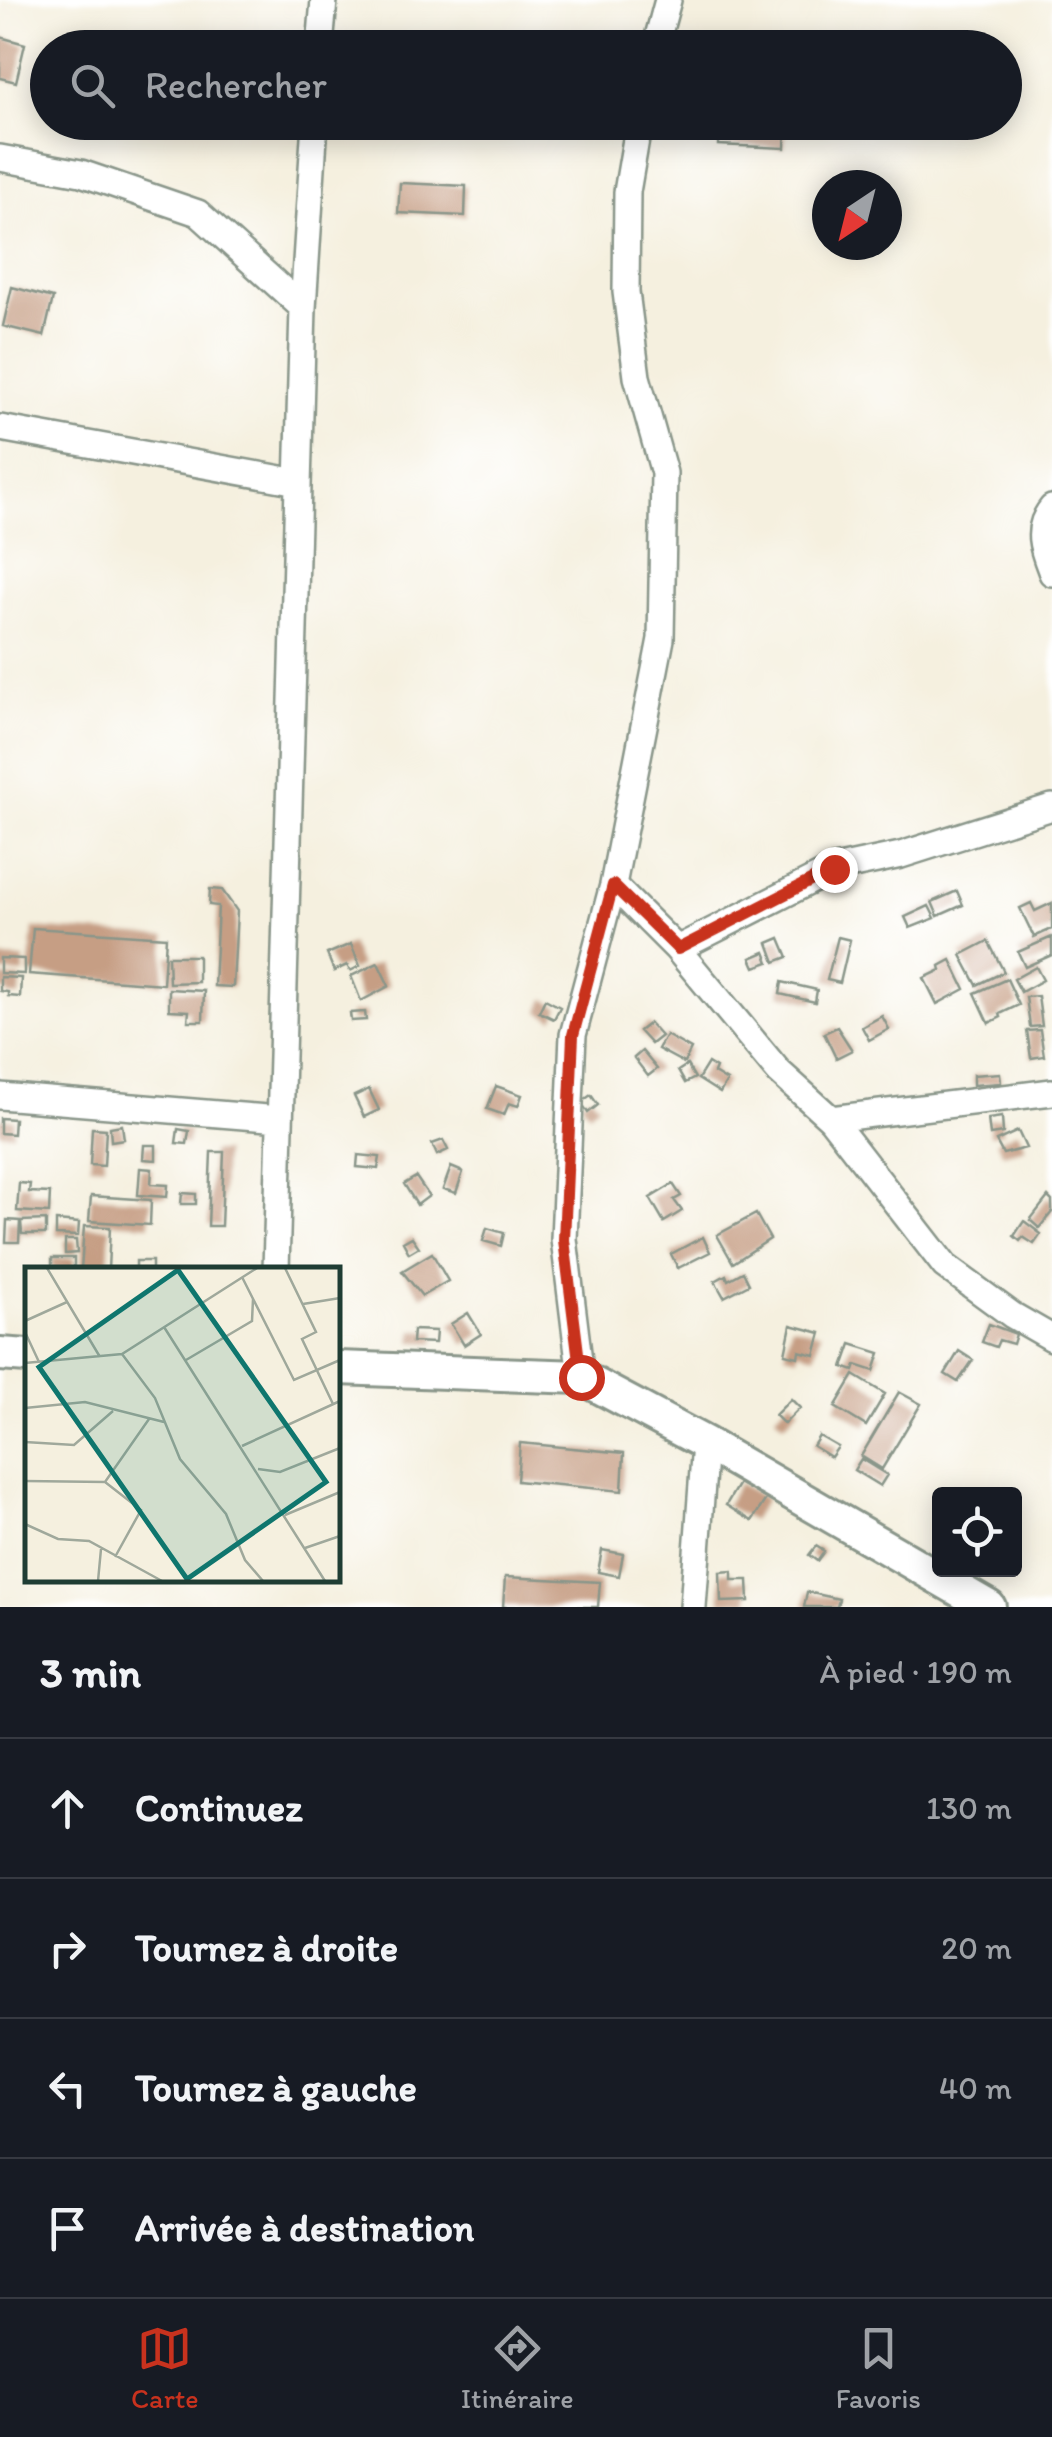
<!DOCTYPE html>
<html lang="fr">
<head>
<meta charset="utf-8">
<style>
	:root { --surface:#171b24; --page:#20242c; --text:#f1f3f6; --muted:#9ea1a6; --line:#363941; --accent:#c8321e }
	body { margin:0; font-family:Itim,sans-serif; background:var(--page); color:var(--text) }
	.controls { position:absolute; right:30px; bottom:30px; display:grid; overflow:hidden; border-radius:10px; box-shadow:0 5px 25px #0003 }
	.controls button { width:90px; height:90px; display:grid; place-items:center; padding:0; border:0; border-bottom:2px solid var(--line); background:var(--surface); color:var(--text); font:50px sans-serif }
	.compass { position:absolute; left:812px; top:170px; width:90px; height:90px; border-radius:50%; background:var(--surface); box-shadow:0 5px 25px #0003; rotate:215deg }
	.stop { position:absolute; width:30px; height:30px; margin:-22px; border:8px solid #c8321e; border-radius:50%; background:#fff }
	.stop.end { background:#c8321e; border-color:#fff; box-shadow:0 2px 10px #0008 }
	.list { margin:0; padding:0; list-style:none }
	h2 { display:flex; justify-content:space-between; align-items:center; height:130px; margin:0; padding:0 40px; font-size:42px }
	h2 small { font-size:32px; font-weight:400; color:var(--muted) }
	.list li { display:grid; grid-template-columns:65px 1fr auto; gap:30px; align-items:center; box-sizing:border-box; height:140px; padding:0 40px; border-top:2px solid var(--line) }
	.list b { display:block; font-size:38px; white-space:nowrap }
	.list em { font-size:32px; font-style:normal; color:var(--muted) }
	.icon { flex:none; width:55px; height:55px; fill:none; stroke:currentColor; stroke-width:2; stroke-linecap:round; stroke-linejoin:round }
	.map { position:relative; flex:none; width:1052px; height:1607px; overflow:hidden }
	.search { position:absolute; background:var(--surface); box-shadow:0 5px 25px #0003; left:30px; right:30px; top:30px; height:110px; display:flex; align-items:center; gap:25px; box-sizing:border-box; padding:0 35px; border-radius:55px; color:var(--muted); font-size:38px }
	.sheet { height:690px; background:var(--surface) }
	nav { display:flex; justify-content:space-around; align-items:center; box-sizing:border-box; height:140px; border-top:2px solid var(--line); background:var(--surface); font-size:28px; color:var(--muted) }
	nav a { display:grid; justify-items:center; gap:5px }
	nav .on { color:var(--accent) }
	.map>svg:first-child { display:block }
	.building { fill:#c69e84 }
	.lines { fill:none; stroke-linecap:round; stroke-linejoin:round }
	.minor-casing { stroke:#8a968a; stroke-width:30 }
	.tertiary-casing { stroke:#8a968a; stroke-width:38 }
	.minor { stroke:#fff; stroke-width:25 }
	.tertiary { stroke:#fff; stroke-width:32 }
	.route { stroke:#c8321e; stroke-width:12 }
	.inset-road { fill:none; stroke:#9fa89b; stroke-width:2.5 }
	.view { fill:#0f766e; fill-opacity:0.15; stroke:#0f766e; stroke-width:5 }
	.inset-edge { fill:none; stroke:#1f3d34; stroke-width:5 }
</style>
</head>
<body>
<div class="map">
<svg width="1052" height="1607" viewBox="0 0 1052 1607">
	<rect width="100%" height="100%" fill="#fff"/>
	<filter id="ink" filterUnits="userSpaceOnUse"><feTurbulence type="fractalNoise" baseFrequency=".01" numOctaves="2"/><feDisplacementMap in="SourceGraphic" scale="20" xChannelSelector="R" yChannelSelector="G"/><feConvolveMatrix kernelMatrix="1 2 1 2 8 2 1 2 1" color-interpolation-filters="sRGB"/></filter>
	<filter id="wash" filterUnits="userSpaceOnUse"><feTurbulence type="fractalNoise" baseFrequency=".0048" numOctaves="4" result="noise"/><feDisplacementMap in="SourceGraphic" scale="40" xChannelSelector="R" yChannelSelector="G"/><feGaussianBlur stdDeviation="2.25" result="paint"/><feColorMatrix in="noise" values="0 0 0 0 0 0 0 0 0 0 0 0 0 0 0 0 0 1.4 0 .05"/><feComposite in="paint" operator="in"/></filter>
	<g filter="url(#wash)">
		<rect width="100%" height="100%" fill="#f5f0df"/>
		<g id="blocks">
			<path class="building" d="M0,37L25,44L16,82L0,78Z
				M719,122H786L785,148L718,145Z
				M400,183L466,186L465,216L398,213Z
				M12,287L53,298L44,336L3,326Z
				M210,889L222,890L237,911L233,987L214,986L218,906L209,905Z
				M957,891L963,905L938,916L932,902Z
				M1031,903L1035,911L1052,903V929L1034,937L1020,908Z
				M929,906L935,918L910,928L905,917Z
				M33,928L166,937L163,984L29,974Z
				M838,937L850,940L840,983L827,980Z
				M1052,937V955L1025,967L1018,952Z
				M780,938L788,957L775,962L768,943Z
				M988,941L1004,972L977,985L961,955Z
				M351,944L360,966L350,971L347,965L334,971L327,954Z
				M765,952L769,962L755,967L751,958Z
				M168,956H198V982L169,983Z
				M0,958L24,959V974L0,973Z
				M951,960L965,989L937,1004L924,978L941,970L940,966Z
				M378,963L389,986L361,1001L351,976Z
				M1036,967L1043,980L1021,992L1014,979Z
				M0,977L21,978L20,997L8,996V992L0,991Z
				M1007,979L1019,1005L1000,1014L1001,1017L989,1023L975,993Z
				M782,982L817,990L815,1002L780,994Z
				M169,989L204,991L203,1021H188L189,1011L169,1010Z
				M1038,996L1042,1026L1030,1027L1026,997Z
				M545,999L560,1007L554,1019L539,1012Z
				M365,1012L366,1020L351,1021L350,1013Z
				M882,1016L889,1029L869,1040L862,1027Z
				M649,1023L661,1036L651,1044L639,1031Z
				M837,1027L852,1050L836,1058L824,1033Z
				M1040,1030L1044,1056L1031,1058L1027,1031Z
				M666,1035L691,1049L684,1063L658,1049Z
				M642,1051L657,1069L648,1076L634,1058Z
				M708,1063L716,1068L714,1073L727,1081L720,1093L698,1079Z
				M687,1065L695,1078L685,1083L678,1071Z
				M1000,1073L1001,1083L973,1085V1075Z
				M496,1086L522,1095L518,1106L509,1103L504,1115L487,1109Z
				M369,1089L379,1110L364,1117L354,1096Z
				M591,1095L598,1105L588,1113L581,1102Z
				M1002,1117L1003,1133L990,1135L988,1119Z
				M0,1118L14,1119L13,1134L0,1133Z
				M122,1125L124,1139L111,1141L110,1127Z
				M92,1128L106,1129L104,1166L90,1165Z
				M178,1129L189,1131L187,1144L176,1143Z
				M1018,1131L1026,1148L1003,1154L996,1141Z
				M443,1140L448,1150L437,1155L432,1144Z
				M144,1145H156V1160L143,1159Z
				M211,1152H224L221,1226H208Z
				M358,1155L380,1157L378,1169L357,1167Z
				M451,1167L463,1172L456,1193L443,1189Z
				M140,1168L152,1169L151,1184L168,1185L167,1197L138,1195Z
				M416,1177L429,1196L417,1205L404,1184Z
				M19,1183L30,1184L29,1192L50,1193L49,1213L17,1211Z
				M673,1184L681,1196L674,1200L682,1211L664,1222L650,1198Z
				M182,1193L196,1194V1204H181Z
				M91,1196L151,1200L150,1225L89,1221Z
				M1048,1197L1052,1201V1212L1039,1228L1030,1220Z
				M756,1214L770,1239L733,1263L717,1235Z
				M7,1220L20,1221L19,1242H6Z
				M46,1220V1234H22L21,1221Z
				M56,1221L79,1223L78,1236L56,1235Z
				M1024,1221L1041,1234L1034,1244L1023,1237L1020,1241L1014,1236Z
				M84,1226L110,1227L108,1270H81Z
				M487,1228L504,1233L501,1246L483,1241Z
				M412,1237L419,1247L409,1253L403,1242Z
				M703,1237L710,1252L678,1268L671,1254Z
				M65,1240H76L77,1253L65,1254Z
				M432,1253L448,1281L422,1296L402,1271Z
				M52,1258H74V1270H52Z
				M136,1261H152V1270H136Z
				M743,1272L749,1284L724,1297L715,1281L726,1275L728,1280Z
				M468,1313L481,1334L464,1345L451,1324Z
				M989,1324L1016,1334L1013,1344L999,1340L996,1347L982,1342Z
				M791,1325L821,1333L815,1355L799,1351L798,1357L785,1354Z
				M413,1330L436,1331L435,1343L412,1342Z
				M851,1344L880,1353L874,1371L856,1365L854,1371L843,1367Z
				M959,1351L973,1360L958,1382L945,1374Z
				M854,1375L885,1394L866,1426L835,1407Z
				M899,1392L921,1404L882,1469L861,1456Z
				M791,1399L800,1408L784,1424L775,1415Z
				M819,1436L838,1447L831,1457L813,1446Z
				M520,1443L624,1453L622,1491L517,1481Z
				M861,1459L887,1475L880,1486L854,1470Z
				M739,1483L766,1499L752,1521L726,1505Z
				M816,1546L824,1551L817,1561L809,1555Z
				M602,1550L623,1554L619,1576L598,1572Z
				M732,1571V1580H748L749,1601L721,1602L720,1572Z
				M505,1577L600,1582L598,1607H503Z
				M807,1592L839,1599L837,1607H804Z"/>
		</g>
	</g>
	<g filter="url(#ink)">
		<use href="#blocks" fill-opacity="0" stroke="#8a968a" stroke-width="2.5"/>
		<g class="lines">
			<g class="minor-casing">
				<path id="minor" d="M320,48L324,0
					M655,48L668,0
					M0,158L81,173L198,213L303,308
					M0,428L298,482
					M1052,508C1034,530 1043,550 1052,573
					M613,885L677,949L779,1072L831,1119L945,1266L1012,1315L1052,1338
					M677,949L834,869L901,855L1052,807
					M0,1096L280,1119
					M831,1119L1052,1092
					M276,1270L303,308L315,122
					M581,1377L564,1239L573,1035L613,885L661,639L664,473L637,377L626,292L627,192L639,122
					M693,1607L705,1443"/>
			</g>
			<g class="tertiary-casing">
				<path id="tertiary" d="M0,1354L28,1356
					M338,1368L581,1377L705,1443L989,1607"/>
			</g>
			<use href="#minor" class="minor"/>
			<use href="#tertiary" class="tertiary"/>
		</g>
	</g>
	<g class="lines" filter="url(#ink)">
		<path class="route" d="M581,1377L564,1240L573,1035L613,885L678,949L834,869"/>
	</g>
	<g transform="translate(25 1267)">
		<rect width="315" height="315" fill="#f5f0df"/>
		<path class="inset-road" d="M22,1L75,90M260,1L291,65L277,72L308,137M217,10L269,113L315,93M278,37L315,31M0,54L42,35M139,60L300,314M0,65L14,95M97,87L130,131L155,192L201,247L220,293L238,314M161,93L227,54L228,32M0,96L97,87L232,1M0,141L60,135L139,155M0,175L49,178L88,144M217,179L315,134M233,202L255,205L315,181M0,214L80,215L124,152M80,215L116,243L90,290M260,248L315,225M0,257L33,272L64,274L137,314M280,281L315,269M73,314L76,282"/>
		<path class="view" d="M153,3L301,215L162,312L14,100Z"/>
		<rect width="315" height="315" class="inset-edge"/>
	</g>
</svg>
<div class="controls">
<button><svg class="icon" aria-label="locate" viewBox="0 0 24 24"><circle cx="12" cy="12" r="6"/><path d="M12 2v4M12 18v4M2 12h4M18 12h4"/></svg></button>
</div>
<svg class="compass" viewBox="-18 -18 36 36"><path d="M0-13l5 13h-10z" fill="#e53935"/><path d="M0 13l5-13h-10z" fill="#9ea1a6"/></svg>
<div class="stop" style="left:581px;top:1377px"></div>
<div class="stop end" style="left:834px;top:869px"></div>
<div class="search"><svg class="icon" aria-label="search" viewBox="0 0 24 24"><circle cx="10" cy="10" r="6"/><path d="M15 15l6 6"/></svg>Rechercher</div>
</div>
<section class="sheet">
<h2>3 min<small>À pied · 190 m</small></h2>
<ul class="list">
<li><svg class="icon" aria-label="ahead" viewBox="0 0 24 24"><path d="M12 20V5M6 11l6-6 6 6"/></svg><div><b>Continuez</b></div><em>130 m</em></li>
<li><svg class="icon" aria-label="right" viewBox="0 0 24 24"><path d="M7 20v-9h11M14 6l5 5-5 5"/></svg><div><b>Tournez à droite</b></div><em>20 m</em></li>
<li><svg class="icon" aria-label="left" viewBox="0 0 24 24"><path d="M17 20v-9H6M10 6l-5 5 5 5"/></svg><div><b>Tournez à gauche</b></div><em>40 m</em></li>
<li><svg class="icon" aria-label="arrive" viewBox="0 0 24 24"><path d="M6 21V4h12l-3 4 3 4H6"/></svg><div><b>Arrivée à destination</b></div></li>
</ul>
</section>
<nav>
<a class="on"><svg class="icon" aria-label="map" viewBox="0 0 24 24"><path d="M3 6l6-2 6 2 6-2v14l-6 2-6-2-6 2zM9 4v14M15 6v14"/></svg>Carte</a>
<a><svg class="icon" aria-label="directions" viewBox="0 0 24 24"><path d="M12 3l9 9-9 9-9-9zM9 14v-3h6M13 9l2 2-2 2"/></svg>Itinéraire</a>
<a><svg class="icon" aria-label="saved" viewBox="0 0 24 24"><path d="M7 4h10v16l-5-4-5 4z"/></svg>Favoris</a>
</nav>
</body>
</html>
